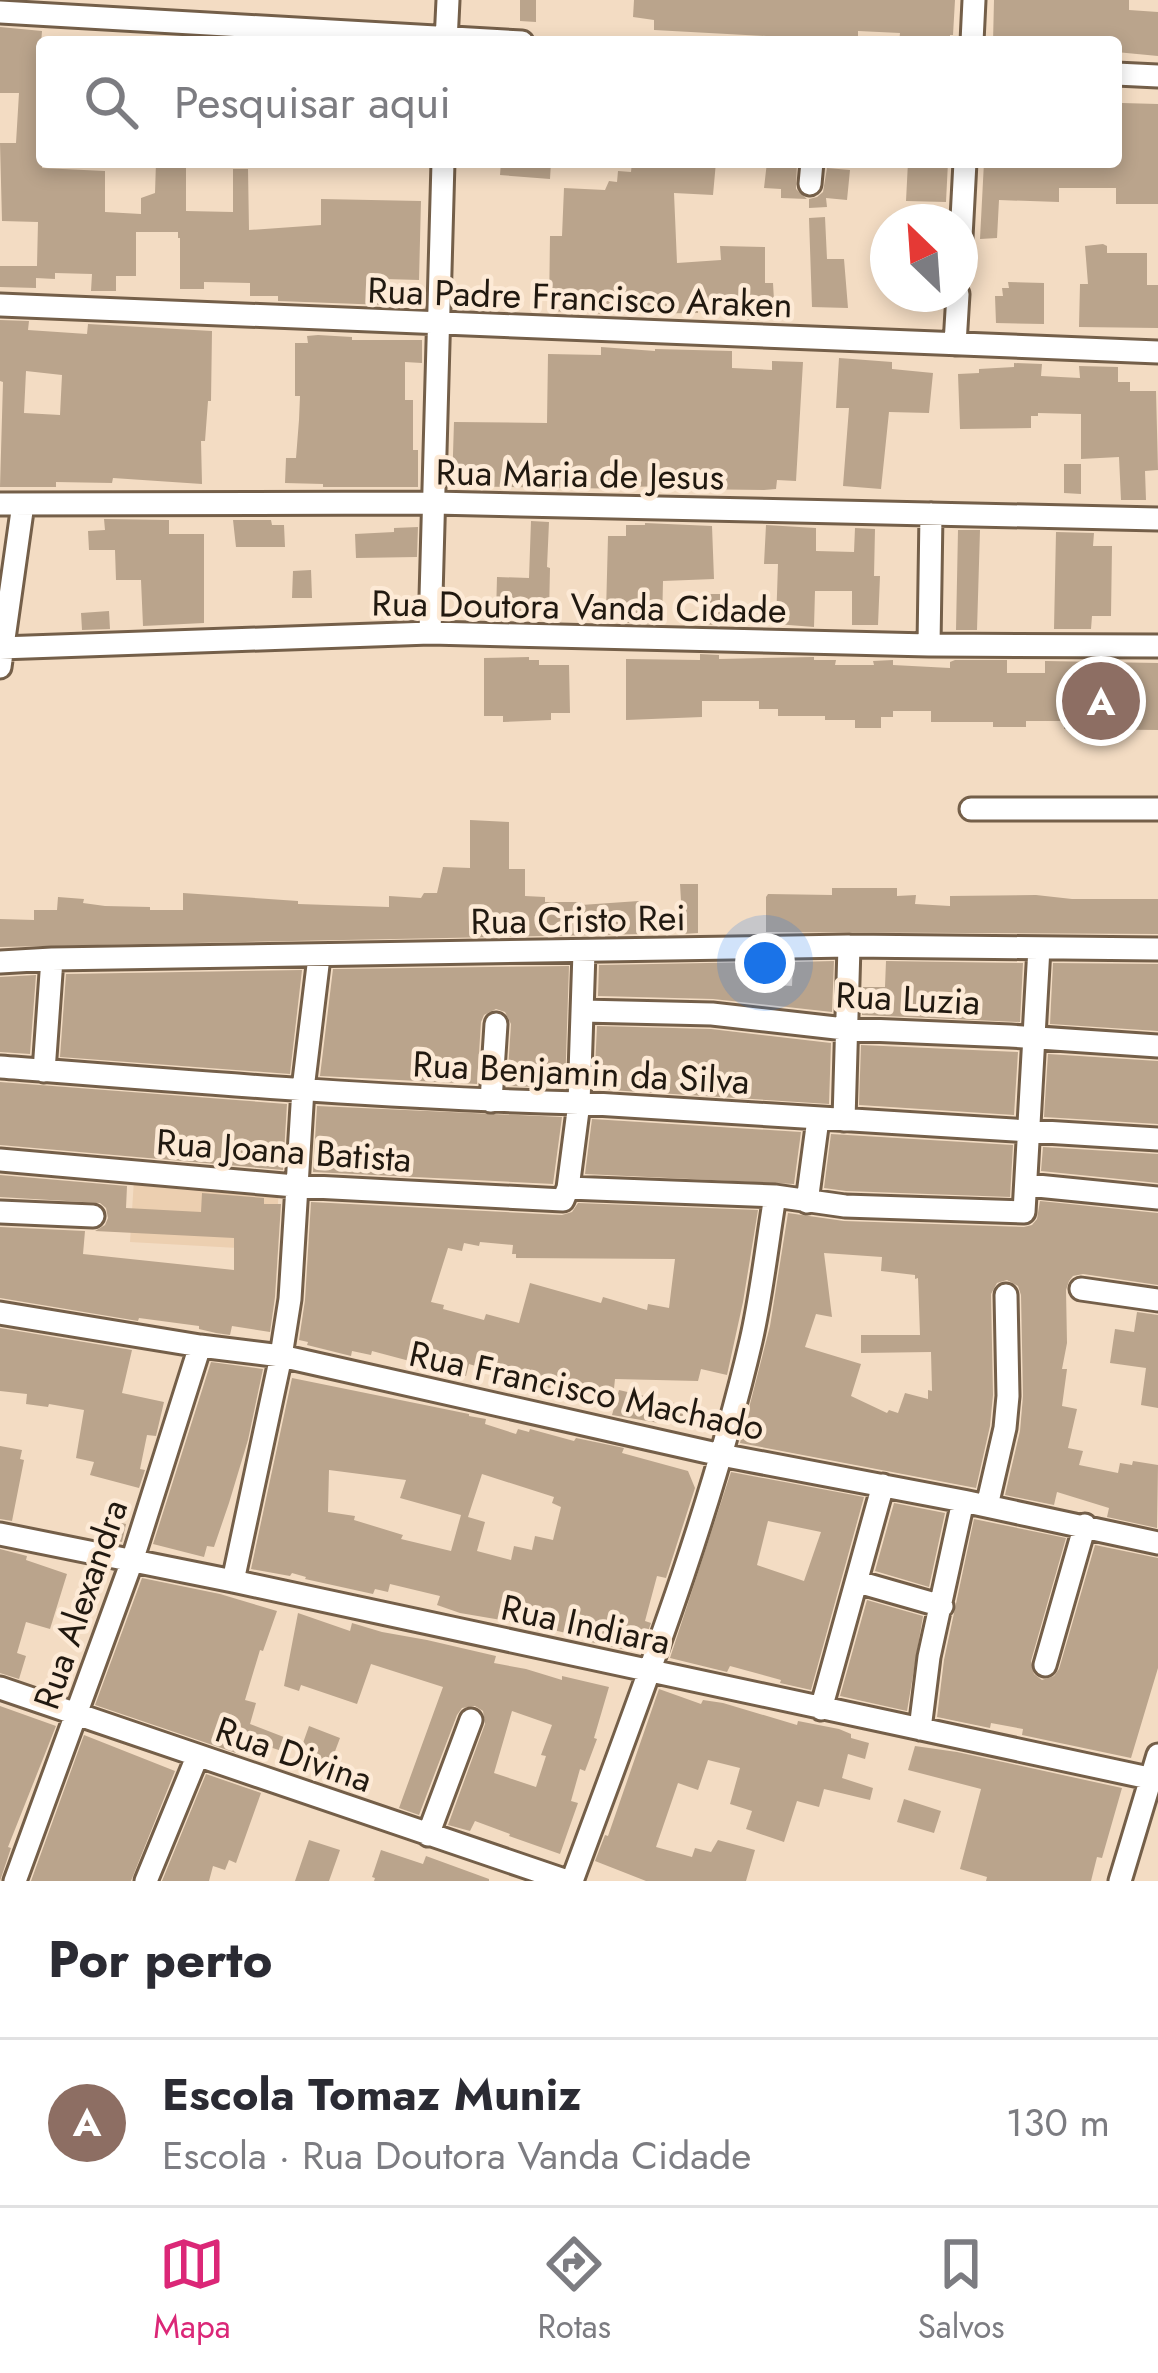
<!DOCTYPE html>
<html lang="pt">
<head>
<meta charset="utf-8">
<style>
	:root { --surface:#fff; --page:#f7f7f7; --text:#2b2b33; --muted:#7c7c81; --line:#e1e1e2; --accent:#db2777 }
	body { margin:0; font-family:Jost,sans-serif; background:var(--page); color:var(--text) }
	.compass { position:absolute; left:870px; top:204px; width:108px; height:108px; border-radius:50%; background:var(--surface); box-shadow:0 6px 18px #0003; rotate:335deg }
	.you { position:absolute; left:765px; top:963px; width:42px; height:42px; margin:-30px; border:9px solid #fff; border-radius:50%; background:#1a73e8; box-shadow:0 0 0 18px #1a73e833 }
	.badge { display:grid; place-items:center; width:78px; height:78px; border-radius:50%; background:var(--accent); color:#fff; font-size:39px; font-weight:700 }
	.pin { position:absolute; translate:-50% -50%; border:6px solid #fff; box-shadow:0 3px 12px #0006 }
	.list { margin:0; padding:0; list-style:none }
	h2 { display:flex; justify-content:space-between; align-items:center; height:156px; margin:0; padding:0 48px; font-size:51px }
	h2 small { font-size:39px; font-weight:400; color:var(--muted) }
	.list li { display:grid; grid-template-columns:78px 1fr auto; gap:36px; align-items:center; box-sizing:border-box; height:168px; padding:0 48px; border-top:3px solid var(--line) }
	.list b { display:block; font-size:45px; white-space:nowrap }
	.list p { margin:0; font-size:39px; white-space:nowrap; color:var(--muted) }
	.list em { font-size:39px; font-style:normal; color:var(--muted) }
	.icon { flex:none; width:66px; height:66px; fill:none; stroke:currentColor; stroke-width:2; stroke-linecap:round; stroke-linejoin:round }
	.map { position:relative; flex:none; width:1158px; height:1881px; overflow:hidden }
	.search { position:absolute; background:var(--surface); box-shadow:0 6px 18px #0003; left:36px; right:36px; top:36px; height:132px; display:flex; align-items:center; gap:30px; box-sizing:border-box; padding:0 42px; border-radius:12px; color:var(--muted); font-size:45px }
	.sheet { height:324px; background:var(--surface) }
	nav { display:flex; justify-content:space-around; align-items:center; box-sizing:border-box; height:168px; border-top:3px solid var(--line); background:var(--surface); font-size:33px; color:var(--muted) }
	nav a { display:grid; justify-items:center; gap:6px }
	nav .on { color:var(--accent) }
	.map>svg:first-child { display:block }
	.built { fill:#eccfb0 }
	.building { fill:#baa48c; fill-rule:evenodd }
	.lines { fill:none; stroke-linecap:round; stroke-linejoin:round }
	.minor-casing { stroke:#745f49; stroke-width:27 }
	.minor { stroke:#fff; stroke-width:21 }
	.labels { text-anchor:middle; stroke-width:9; stroke-linejoin:round; paint-order:stroke }
	.street-label { font-size:36px; fill:#211910; stroke:#fdead6 }
</style>
</head>
<body>
<div class="map">
<svg width="1158" height="1881" viewBox="0 0 1158 1881">
	<rect width="100%" height="100%" fill="#f3dcc3"/>
	<path class="built" d="M134,1179L279,1187L275,1250L130,1242Z"/>
	<path class="building" d="M520,0H536V22L520,21Z
		M634,0H955L953,35H950V42H899L900,33L858,31V41L654,30V20L633,17Z
		M994,0H1129V10L1158,12V56L1116,52V42H993Z
		M0,27L42,31L37,97H42V168L105,171V212L141,214V198L155,193L156,162H186V211L233,212V169H248L249,230L321,225V199L421,201L419,280L386,279L385,305L278,301V296H250V283L204,282V289H180V238H178V232H136V276H116V291H91L92,274L55,273V279L36,278V288L0,287V266H37L38,222L2,221L0,143H16L19,93H0Z
		M1122,103L1158,104V204H1116V188H1059V202L999,200L997,238L980,239L984,162H1116V121H1121Z
		M501,162H551L550,179L500,175Z
		M632,162H716L713,195L674,193L677,263L721,260L720,246L765,247V283H773L775,318L737,320L736,304L698,306V313L606,314L549,311L550,236H562L564,188L605,190L609,181L617,182L618,171L631,172Z
		M767,162H797L796,189L807,199L781,198V189L764,188Z
		M908,162H948L946,202L906,201Z
		M827,168L850,170L847,200L826,198L827,207L809,208V199L817,197L823,192Z
		M825,217L827,259H844L848,308L812,307L809,218Z
		M1103,244L1107,246V253H1147V285H1158V328L1079,327L1080,284H1088L1085,246Z
		M1008,282L1044,283V324L996,323L995,296H1003L1002,288H1009Z
		M0,320L29,321L28,330L87,334L88,324L212,331L211,401H208L205,441H201L202,484L113,478L112,483L56,482V487H0L3,382L0,381ZM26,371L62,375L60,415L24,413Z
		M318,335L352,337V340H422V363L405,362V400H413V450H418V487H323V484L285,483L286,458H296L299,420L300,396H295V343H308L307,336Z
		M601,347L655,351V349L732,351V368L772,370V361L803,362L796,481L777,480L776,489L764,490L688,489V485L633,487L634,489L452,486L454,422L547,423L548,354L601,355Z
		M839,358L892,362V369L933,373L929,413L889,412L881,489L843,486L849,408H836Z
		M1014,363L1042,364L1041,376L1080,378L1079,366L1118,367V382H1130V391H1156L1158,470L1145,471L1146,500H1121L1119,457L1081,459V414L1038,413V416H1031V428L960,429L958,374L979,373V369L1014,367Z
		M1064,464H1081V494L1064,493Z
		M104,519L169,520V534H204V623L143,626L141,580H116L115,550H89L88,531L105,530Z
		M233,520H271L272,525H284L285,547H236Z
		M531,521L549,522L547,567L550,568L549,614L496,615L497,577L529,578Z
		M645,523L712,526L714,579L663,581L662,624L625,623V614L606,613L608,536H626V525H645Z
		M766,525L816,528V551L854,552L855,528L875,529L874,576H880L878,625H852V591H815L814,627L776,624L778,564H764Z
		M418,527L417,557L356,558L355,534L394,532V528Z
		M958,530H980L977,630H956Z
		M1056,532L1094,533L1093,546H1112L1111,616H1092L1091,629H1054Z
		M311,570L312,598H292L293,571Z
		M699,594H720V625L700,624Z
		M109,611L110,629L82,630L81,613Z
		M700,654L719,655V659L814,657V660H836L835,665H874L873,661L893,660V665L950,668V662L955,660H1007V673H1045V661L1158,663V730L1064,729V721H1026V727H993V722H931V711H893V717H881V728H855V720H825V716H778V709H759V701H702V717L626,720V659L700,660Z
		M529,657V660H539V665H569L570,713H551V720L503,722V716H484V658Z
		M470,820L509,822V869H525V896L545,897V902H581V905L639,901V910H643L644,934L0,947V919L34,920V910H57L58,897L84,899L83,903L105,906L150,907V910H183V893L298,901V904L389,907V896L421,898L424,893H437L443,867L470,868Z
		M680,884H698V933L683,934Z
		M832,888H897V896L916,895L915,904L950,906V896L1036,895L1072,899H1158V934L766,932V897L768,894L832,895Z
		M834,961L832,1012L713,999L598,996L599,965L761,962V984L792,986L793,962Z
		M886,961L1023,963L1020,1022L862,1015L863,987H885Z
		M1053,963L1158,964V1031L1050,1024Z
		M569,966L565,1088L507,1086L511,1024L505,1012L496,1009L484,1015L481,1022L477,1084L320,1076L333,969Z
		M302,970L290,1074L60,1057L66,974Z
		M36,975L30,1054L0,1052V977Z
		M597,1026L711,1029L831,1043L829,1104L594,1089Z
		M861,1045L1018,1052L1014,1115L859,1105Z
		M1048,1054L1158,1061V1124L1044,1117Z
		M0,1082L287,1104L283,1170L0,1145Z
		M317,1106L562,1117L553,1184L313,1172Z
		M592,1119L801,1132L794,1184L585,1174Z
		M831,1134L1013,1145L1010,1197L846,1191L824,1188Z
		M1043,1147L1158,1154V1183L1041,1171Z
		M0,1175L127,1186L126,1208L201,1212L202,1193L264,1198V1204H281L275,1297L270,1332L232,1326L230,1335L216,1333L199,1329V1326L139,1318L138,1321L0,1298V1227L85,1231L83,1254L234,1270V1238L95,1231L105,1225L108,1218L106,1208L100,1203L0,1197Z
		M1040,1201L1158,1213V1285L1083,1274L1073,1276L1069,1281L1066,1290L1067,1343L1062,1369H1067L1062,1406L1077,1409L1068,1448L1083,1451L1079,1465L1118,1473L1120,1463L1132,1465L1133,1461L1158,1465L1157,1528L1107,1517L1109,1508L1057,1492L1054,1505L1005,1495L1020,1431L1023,1396L1021,1295L1018,1286L1007,1280L997,1283L991,1294L993,1395L990,1426L976,1488L740,1443L770,1326L788,1213L844,1221L1024,1227L1032,1225L1037,1219ZM824,1253L882,1257L881,1271L915,1275V1279L918,1278L920,1335H861V1353L931,1352L932,1391L928,1390V1399L905,1393L898,1413L889,1410L887,1413L851,1396L861,1364L805,1347L816,1314L832,1317Z
		M311,1202L562,1215L572,1212L578,1203L758,1210L743,1302L727,1375L701,1369L698,1381L615,1379L613,1398L556,1387L555,1390L504,1379L505,1375L469,1364L466,1376L372,1351L371,1355L352,1351L351,1356L307,1345L308,1342L299,1340L305,1300ZM480,1242L513,1245L512,1254H516V1258L675,1259L669,1308L648,1304L647,1310L603,1297L601,1303L530,1283L519,1323L486,1314L484,1320L443,1309L444,1305L431,1302L448,1248L462,1251L464,1243L479,1246Z
		M1137,1312L1158,1315V1408L1141,1405L1146,1368L1110,1363L1115,1329L1134,1332Z
		M0,1328L132,1350L122,1393L164,1402L156,1436L147,1435L140,1469L145,1470L139,1488L90,1475L94,1462L76,1458L84,1410L49,1404L48,1407L26,1404L27,1394L0,1391Z
		M211,1362L263,1369L248,1440L229,1503L214,1547L207,1546L204,1557L153,1544Z
		M292,1378L469,1414V1416L486,1419L485,1424L516,1434L518,1429L529,1432L530,1429L574,1441L576,1438L624,1448L622,1453L688,1471L695,1488L666,1578L657,1576L645,1621L651,1623L642,1648L635,1652L591,1642L592,1639L536,1626L460,1613L437,1605L440,1596L390,1584L388,1592L375,1589L373,1594L305,1579L306,1577L292,1573L290,1576L251,1569ZM329,1470L406,1480L400,1498L461,1515L451,1551L401,1539L403,1535L354,1520L355,1516L328,1512ZM482,1474L554,1497L552,1503L561,1507L553,1540L535,1536L532,1550L514,1546L511,1560L477,1551L485,1522L468,1517Z
		M619,1390L717,1413L713,1428L690,1426V1428L660,1419L659,1423L612,1415Z
		M0,1446L22,1450L20,1459L24,1460L12,1521L0,1519Z
		M731,1472L864,1497L811,1690L780,1683L781,1680L730,1666L727,1672L670,1658ZM768,1521L821,1532L804,1581L757,1565Z
		M894,1503L945,1513L929,1587L875,1571Z
		M974,1519L1066,1538L1031,1661L1034,1674L1042,1680L1054,1676L1059,1669L1095,1545L1158,1558V1668L1131,1758L1022,1735L1023,1729L991,1723L990,1728L937,1717L944,1660Z
		M109,1520L126,1524L122,1542L105,1538Z
		M0,1549L27,1556L26,1560L67,1574L50,1629L26,1622L17,1653L26,1656L19,1679L0,1673Z
		M142,1578L220,1594L277,1611L263,1651L260,1650L245,1700L256,1703L250,1724L289,1739L285,1752L245,1739L239,1754L95,1705Z
		M867,1600L923,1616L907,1711L840,1696Z
		M298,1613L350,1631L352,1623L382,1632L427,1640L496,1656L494,1663L526,1669L562,1680V1676L609,1687L594,1738L597,1739L585,1771L580,1769L571,1801L578,1803L560,1854L509,1836L510,1834L475,1821L470,1831L448,1825L485,1724L483,1711L475,1706L462,1708L457,1715L419,1815L399,1808L443,1687L371,1664L357,1704L301,1685L299,1691L284,1686ZM512,1711L552,1725L541,1755L546,1756L536,1787L494,1773Z
		M659,1689L701,1704L703,1700L723,1703L797,1725L798,1721L839,1729L851,1734V1738L869,1743L865,1759L848,1754L842,1778L873,1788L870,1800L824,1789L819,1807L797,1801L784,1842L746,1829L752,1811L730,1804L740,1768L708,1760L698,1790L678,1783L656,1847L692,1857L695,1848L711,1852L718,1840L755,1850L746,1881H646L595,1861L605,1835L608,1836Z
		M0,1706L56,1726L8,1847L11,1848L0,1881Z
		M309,1726L340,1738L328,1770L314,1765L313,1768L297,1760Z
		M84,1735L175,1771L131,1881H31Z
		M915,1746L957,1752L1122,1788L1102,1858L1097,1857L1091,1881H986L987,1877L960,1869L981,1789L908,1770Z
		M206,1774L261,1793L236,1863L229,1860L225,1870L213,1866L209,1881H162Z
		M904,1799L941,1811L934,1833L897,1822Z
		M309,1840L340,1850L329,1881H295Z
		M381,1850L423,1864L426,1856L489,1879V1881H374L375,1878L372,1877Z"/>
	<g class="lines">
		<g class="minor-casing">
			<path id="minor" d="M0,12L522,42
				M446,42L448,0
				M972,42L974,0
				M1116,74L1158,76
				M810,184L812,162
				M960,256L965,162
				M0,305L1158,352
				M955,344L958,294
				M0,504L434,503L1158,519
				M430,633L443,162
				M929,645L931,514
				M0,648L430,633L929,645L1158,646
				M0,667L23,504
				M971,809H1158
				M0,962L52,959L849,946L1158,949
				M582,1011L712,1014L845,1029L1010,1036L1158,1046
				M0,1067C193,1082 386,1098 579,1103L1158,1139
				M44,1071L52,959
				M491,1101L496,1024
				M844,1120L849,946
				M0,1160L295,1186L563,1200L568,1188L579,1103L584,952
				M1027,1185L1158,1198
				M568,1188L775,1196L845,1206L1024,1212L1039,948
				M807,1202L818,1119
				M0,1212L93,1216
				M1081,1289L1158,1300
				M0,1313L200,1346L281,1356L721,1455L963,1501L1158,1543
				M987,1506L1005,1428L1008,1396L1006,1295
				M0,1534L233,1581L1158,1780
				M233,1581L281,1356L290,1299L303,1089L319,957
				M858,1582L942,1606
				M1045,1665L1085,1525
				M0,1688L567,1881
				M821,1709L883,1485
				M920,1729L929,1657L963,1501
				M428,1835L471,1720
				M15,1881L132,1561L200,1346
				M146,1881L197,1757
				M572,1881C637,1704 708,1525 751,1341C762,1293 767,1244 775,1196
				M1120,1881L1158,1755"/>
		</g>
		<use href="#minor" class="minor"/>
	</g>
	<g class="labels">
		<g class="street-label">
			<text transform="translate(580 297) rotate(2)" y="13">Rua Padre Francisco Araken</text>
			<text transform="translate(580 474) rotate(1)" y="13">Rua Maria de Jesus</text>
			<text transform="translate(579 606) rotate(1)" y="13">Rua Doutora Vanda Cidade</text>
			<text transform="translate(578 919) rotate(-1)" y="13">Rua Cristo Rei</text>
			<text transform="translate(908 998) rotate(3)" y="13">Rua Luzia</text>
			<text transform="translate(581 1072) rotate(3)" y="13">Rua Benjamin da Silva</text>
			<text transform="translate(284 1150) rotate(4)" y="13">Rua Joana Batista</text>
			<text transform="translate(587 1390) rotate(12)" y="13">Rua Francisco Machado</text>
			<text transform="translate(80 1604) rotate(-71)" y="13">Rua Alexandra</text>
			<text transform="translate(586 1624) rotate(12)" y="13">Rua Indiara</text>
			<text transform="translate(294 1754) rotate(19)" y="13">Rua Divina</text>
		</g>
	</g>
</svg>
<svg class="compass" viewBox="-18 -18 36 36"><path d="M0-13l5 13h-10z" fill="#e53935"/><path d="M0 13l5-13h-10z" fill="#7c7c81"/></svg>
<div class="you"></div>
<div class="pin badge" style="left:1101px;top:701px;background:#8d6e63">A</div>
<div class="search"><svg class="icon" aria-label="search" viewBox="0 0 24 24"><circle cx="10" cy="10" r="6"/><path d="M15 15l6 6"/></svg>Pesquisar aqui</div>
</div>
<section class="sheet">
<h2>Por perto<small></small></h2>
<ul class="list">
<li><span class="badge" style="background:#8d6e63">A</span><div><b>Escola Tomaz Muniz</b><p>Escola · Rua Doutora Vanda Cidade</p></div><em>130 m</em></li>
</ul>
</section>
<nav>
<a class="on"><svg class="icon" aria-label="map" viewBox="0 0 24 24"><path d="M3 6l6-2 6 2 6-2v14l-6 2-6-2-6 2zM9 4v14M15 6v14"/></svg>Mapa</a>
<a><svg class="icon" aria-label="directions" viewBox="0 0 24 24"><path d="M12 3l9 9-9 9-9-9zM9 14v-3h6M13 9l2 2-2 2"/></svg>Rotas</a>
<a><svg class="icon" aria-label="saved" viewBox="0 0 24 24"><path d="M7 4h10v16l-5-4-5 4z"/></svg>Salvos</a>
</nav>
</body>
</html>
